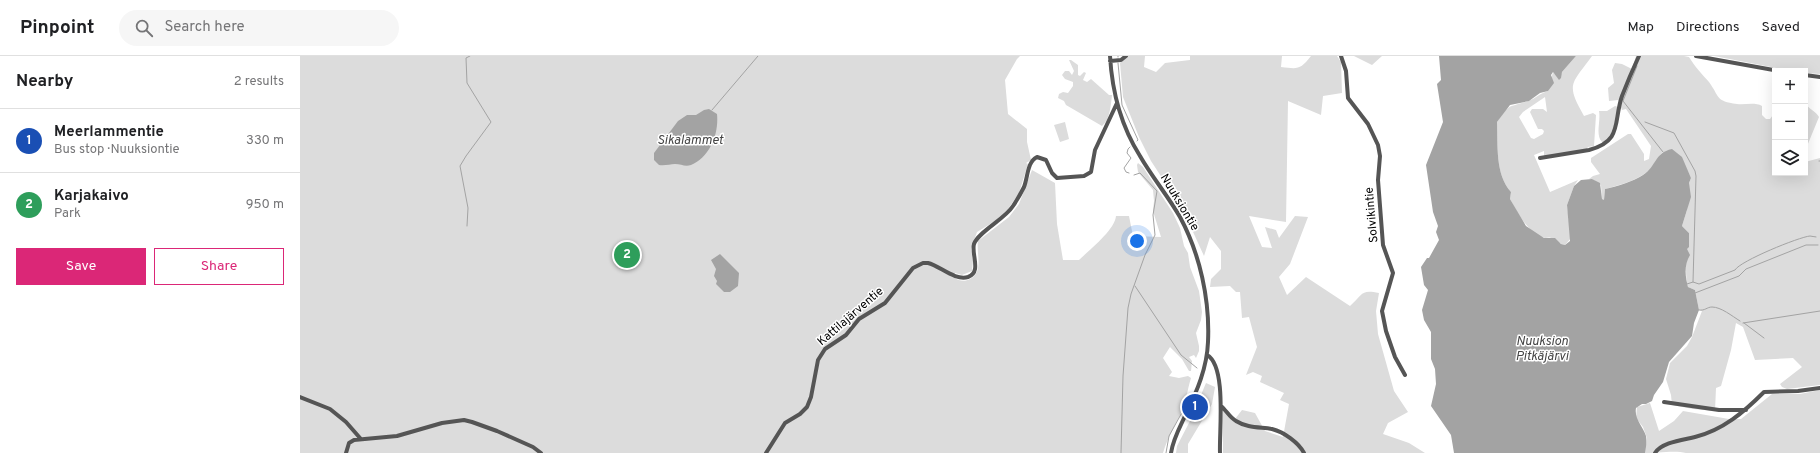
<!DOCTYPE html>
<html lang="en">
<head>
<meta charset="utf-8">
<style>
	:root { --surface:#fff; --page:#f6f6f6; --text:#202124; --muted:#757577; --line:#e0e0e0; --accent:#db2777 }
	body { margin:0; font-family:Overpass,sans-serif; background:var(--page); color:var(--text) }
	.controls { position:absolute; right:12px; top:12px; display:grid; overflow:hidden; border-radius:0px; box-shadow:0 4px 16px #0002 }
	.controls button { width:36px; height:36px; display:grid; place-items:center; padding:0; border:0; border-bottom:1px solid var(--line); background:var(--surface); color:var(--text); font:20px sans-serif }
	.you { position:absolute; left:837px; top:185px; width:14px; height:14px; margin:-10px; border:3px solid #fff; border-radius:50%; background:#1a73e8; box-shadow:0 0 0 6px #1a73e833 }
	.badge { display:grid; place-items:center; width:26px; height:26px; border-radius:50%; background:var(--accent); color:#fff; font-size:13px; font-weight:700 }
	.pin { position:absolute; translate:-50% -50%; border:2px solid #fff; box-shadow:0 1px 4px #0006 }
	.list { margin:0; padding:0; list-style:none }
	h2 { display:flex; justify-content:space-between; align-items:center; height:52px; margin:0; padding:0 16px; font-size:17px }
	h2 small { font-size:13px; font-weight:400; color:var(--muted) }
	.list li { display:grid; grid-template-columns:26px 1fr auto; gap:12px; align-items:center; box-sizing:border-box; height:64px; padding:0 16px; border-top:1px solid var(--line) }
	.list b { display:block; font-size:15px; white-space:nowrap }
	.list p { margin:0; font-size:13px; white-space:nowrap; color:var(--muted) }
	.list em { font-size:13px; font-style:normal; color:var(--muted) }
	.actions { display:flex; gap:8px; padding:12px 16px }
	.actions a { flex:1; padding:9px 0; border:1px solid var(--accent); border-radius:0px; text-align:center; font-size:14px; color:var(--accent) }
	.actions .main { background:var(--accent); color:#fff }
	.icon { flex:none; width:22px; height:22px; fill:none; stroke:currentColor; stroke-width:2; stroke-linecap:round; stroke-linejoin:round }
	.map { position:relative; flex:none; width:1520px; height:397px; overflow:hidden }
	header { display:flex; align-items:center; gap:24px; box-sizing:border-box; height:56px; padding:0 20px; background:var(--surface); border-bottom:1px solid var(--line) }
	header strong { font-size:19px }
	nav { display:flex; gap:22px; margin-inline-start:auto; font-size:14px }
	.search { width:280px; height:36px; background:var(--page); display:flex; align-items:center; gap:10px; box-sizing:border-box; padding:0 14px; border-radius:22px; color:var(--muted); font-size:15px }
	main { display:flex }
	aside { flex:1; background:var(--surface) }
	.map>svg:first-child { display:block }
	.green { fill:#dcdcdc; fill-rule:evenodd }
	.water { fill:#a3a3a3 }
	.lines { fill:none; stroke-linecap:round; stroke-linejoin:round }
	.stream { stroke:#a3a3a3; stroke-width:1 }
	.minor { stroke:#555; stroke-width:4 }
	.labels { text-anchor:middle; stroke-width:3; stroke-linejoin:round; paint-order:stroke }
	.street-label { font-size:12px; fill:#000; stroke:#fff }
	.water-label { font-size:13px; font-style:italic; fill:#444; stroke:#fff }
</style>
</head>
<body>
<header>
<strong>Pinpoint</strong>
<div class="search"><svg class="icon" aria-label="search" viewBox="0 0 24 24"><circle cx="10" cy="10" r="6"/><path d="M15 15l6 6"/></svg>Search here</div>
<nav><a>Map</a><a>Directions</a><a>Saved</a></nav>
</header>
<main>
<aside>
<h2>Nearby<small>2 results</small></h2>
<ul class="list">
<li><span class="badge" style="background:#1a4fb4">1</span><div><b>Meerlammentie</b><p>Bus stop · Nuuksiontie</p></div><em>330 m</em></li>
<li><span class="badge" style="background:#2e9e5b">2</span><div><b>Karjakaivo</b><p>Park</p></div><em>950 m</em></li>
</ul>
<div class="actions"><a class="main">Save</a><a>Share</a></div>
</aside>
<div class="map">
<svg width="1520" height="397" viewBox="0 0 1520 397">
	<rect width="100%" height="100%" fill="#fff"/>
	<path class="green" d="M0,0H720L717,3L705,24L708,58L727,73V86L731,104L726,107L728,108L719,137L708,153L695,165L677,176L671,193L673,205L672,215L662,219L655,217V222C659,225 665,226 670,223C684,215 676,198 678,185L709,161L719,148L732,114L755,127L757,168L763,204H779C789,194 815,174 816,160H829L833,180L861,181L853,155L854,145L853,134L838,116L837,109L838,107L843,111L873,157L880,172L884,190L888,197L890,211L899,235L902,256L901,264L896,277L899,290V295L896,302L894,299L889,301L892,305L891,315H889L882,303L870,291L863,302L872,316L869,320L879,322L888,320L891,322C887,335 886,347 880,359C874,372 867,383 863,397H0Z
		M828,0H845L844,11L856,16L865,7L890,4V0H982L981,11C998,13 1000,14 1011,0H1037L1041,6L1042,37L1023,40L1021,59L988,45L986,166L949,160L962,191L972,192L965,171L976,174L979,182L995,160L1008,161L990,208L979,221L987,239L1006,221L1050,250C1063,238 1061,233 1079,237L1076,255L1078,278L1094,335L1108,356L1088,367L1083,378L1109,387L1125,397H923V350L935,363L942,354L955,357L965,375L983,381L989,348L980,344L984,337L960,326L962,320L953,316L946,319L957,291L949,261L942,262L940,236H936L930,230L910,231L911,223L921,213V195L910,181L904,200L883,154L851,105L839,81L823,41L820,7Z
		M1054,0H1082L1072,9Z
		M1276,0H1292C1272,28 1265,27 1284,60L1293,57L1296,59L1294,90L1288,91L1286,94L1244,100V95L1234,99L1250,136L1278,124L1274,130L1267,149L1271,182L1265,189C1259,188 1256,184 1251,182C1249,181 1247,182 1245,182C1229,179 1217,156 1210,143L1211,136C1195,118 1198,89 1197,66C1210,47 1207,52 1228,45C1235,43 1240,37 1248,35L1253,16L1259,23L1262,16ZM1245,41L1247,56L1243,53H1232L1230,56L1238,73H1242L1244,75L1243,78L1234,83L1231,82L1219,61L1223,56Z
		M1336,0H1384L1389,1C1395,11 1402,18 1409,26C1420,41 1415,45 1437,48C1445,49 1455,46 1462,50V59L1466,63H1470L1475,56V117H1505V106L1520,102V329L1487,333L1482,331L1480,328L1502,311L1493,302L1455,304L1443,271L1436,267L1431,294L1421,330L1416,332L1415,355L1393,353L1372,349L1371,339L1366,323L1370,307L1387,290L1392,281L1402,255L1399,254L1395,234L1388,231C1384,218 1387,191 1389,177L1382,170L1387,154L1389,127L1391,122L1385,110L1363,96C1355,104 1359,103 1353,110C1343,123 1320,129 1305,133L1304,145L1302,143L1301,129L1292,123H1289L1293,120L1300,118L1291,106V102L1328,78H1331L1344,98V105L1349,103L1351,90L1326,53L1322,54L1318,44L1309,45L1308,32L1314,27L1312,14L1315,7L1322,8L1332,13Z
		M1414,0H1520V18L1505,17V15H1492Z
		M769,4H771L778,9V19L780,20L784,16L786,17L783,24L787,26L791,23L809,39H812C811,48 810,64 802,70L766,49L764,45L758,42L759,38L763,36L768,37L773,30V26L765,23L762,19L765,15H769L772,19L774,15Z
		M1505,46C1509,54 1516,55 1519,61L1505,95Z
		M1315,50L1318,51L1313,78L1304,87L1302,86C1295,79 1301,65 1299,55H1307Z
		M765,66L769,83L760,86L754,69Z
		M906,327L915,331L912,348L888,388V397H876L877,390L890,365Z
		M1520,334V397H1386C1376,394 1357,397 1345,397L1347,382L1343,371L1336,362L1337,351L1350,347L1359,375L1374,365L1383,355L1429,363H1441L1472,338H1500Z"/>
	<path class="water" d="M1139,0H1276L1262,16L1261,22L1259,24L1253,16L1251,19L1254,27L1248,35L1240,37L1229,45L1210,49L1197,66C1198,89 1195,118 1211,136L1210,143L1226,170L1244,182H1255L1261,188L1265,189L1270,185L1267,149L1274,130L1281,124L1292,123L1300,127L1302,143L1304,144L1305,133C1316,131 1334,125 1343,119C1357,110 1354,97 1372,93L1382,101L1391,122L1389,127L1391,141L1382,170L1389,177V191L1387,193L1390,199C1384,209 1385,220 1388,231L1395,234L1399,254L1394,267L1392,280L1369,306L1363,326L1354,339L1352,345L1346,348H1342L1336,352C1334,363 1343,370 1346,380C1347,385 1346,392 1345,397H1154L1151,379L1131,350L1136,328L1135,313L1131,303V276L1124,264L1122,254L1128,234L1124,229L1121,211L1127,202H1129L1139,184L1136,176L1138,170L1133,156L1126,109L1143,66L1137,28L1141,24Z
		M409,53L417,58C419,78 410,101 391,109C385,111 381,108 375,108C370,108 365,110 359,109L354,104V97L378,65L387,59H396L404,54Z
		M420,198L439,217L438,230L430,236H424L416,228L417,225L414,220L416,213L411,204Z"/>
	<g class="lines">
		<path class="stream" d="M818,0V1
			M818,7L822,49L838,84L837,85
			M1337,10L1323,45L1363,96
			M412,54L458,0
			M1345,66L1374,77L1395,115L1396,120L1393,226
			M1519,105H1520
			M829,117L826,116L824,112L831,102L827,97L828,93L830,91
			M167,170L168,152L160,110L166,100L191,66L167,27L166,2L170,0
			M1387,228L1393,226L1399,228L1435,214C1440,205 1499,181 1510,180C1512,180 1514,181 1516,181
			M835,230L881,299L897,312
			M1395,237L1439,220L1446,213L1506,189H1518
			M1399,254C1405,255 1407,251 1412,251C1421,251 1432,260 1440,265
			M1443,267L1520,255
			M1444,267L1464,282
			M821,397L823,320L828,252L831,238L845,199L855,179L853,159L857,135L840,117L834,119
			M866,397L869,380L885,351L884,346"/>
		<path class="minor" d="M810,0C812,35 821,70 840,100C852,121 868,140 880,161C900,198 910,244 908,286C907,312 897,335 886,358C880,371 873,383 871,397
			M1041,0L1046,15L1048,42L1068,68L1078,89L1080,100L1078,124L1083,189L1093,217L1082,255L1086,275L1095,301L1105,319
			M1396,0L1479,15
			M810,5L821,4L826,0
			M1505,19L1520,21
			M1240,102L1289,94C1323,85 1313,66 1322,40C1327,27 1333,13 1339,0
			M907,299C927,310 919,376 920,397
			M0,341L30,353L46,366L60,382
			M1364,346L1419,354H1446
			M921,350C926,354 930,362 936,365C947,372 960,371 972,373C984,376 999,387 1004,397
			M46,397L49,387L54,384L97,380L142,367L164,364L172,366L197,375L233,391L241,397
			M466,397L485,367L500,358L507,351L511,341L518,304L525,293L546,279L559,263L585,247L613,212L623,207H628C640,210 655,225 668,221C682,216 671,198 674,188C678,176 705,163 713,150C717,144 721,137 724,131C728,121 727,106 737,101L746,104L752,117L757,122L784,120L791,116L795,94L817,47
			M1355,397C1362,386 1383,384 1395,381C1423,374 1444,356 1464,336L1498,335L1520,332"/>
	</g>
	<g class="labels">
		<g class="street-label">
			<text transform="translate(880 146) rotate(59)" y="4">Nuuksiontie</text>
			<text transform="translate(1071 159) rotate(-95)" y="4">Solvikintie</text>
			<text transform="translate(550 260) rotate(-41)" y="4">Kattilajärventie</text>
		</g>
		<g class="water-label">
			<text x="390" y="88">Sikalammet</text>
			<text x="1242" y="289">Nuuksion<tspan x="1242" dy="15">Pitkäjärvi</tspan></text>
		</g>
	</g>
</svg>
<div class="controls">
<button>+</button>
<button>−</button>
<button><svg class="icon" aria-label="layers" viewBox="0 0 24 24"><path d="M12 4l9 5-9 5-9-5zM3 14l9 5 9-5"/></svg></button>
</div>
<div class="you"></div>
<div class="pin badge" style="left:895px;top:351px;background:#1a4fb4">1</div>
<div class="pin badge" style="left:327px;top:199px;background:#2e9e5b">2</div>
</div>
</main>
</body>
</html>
